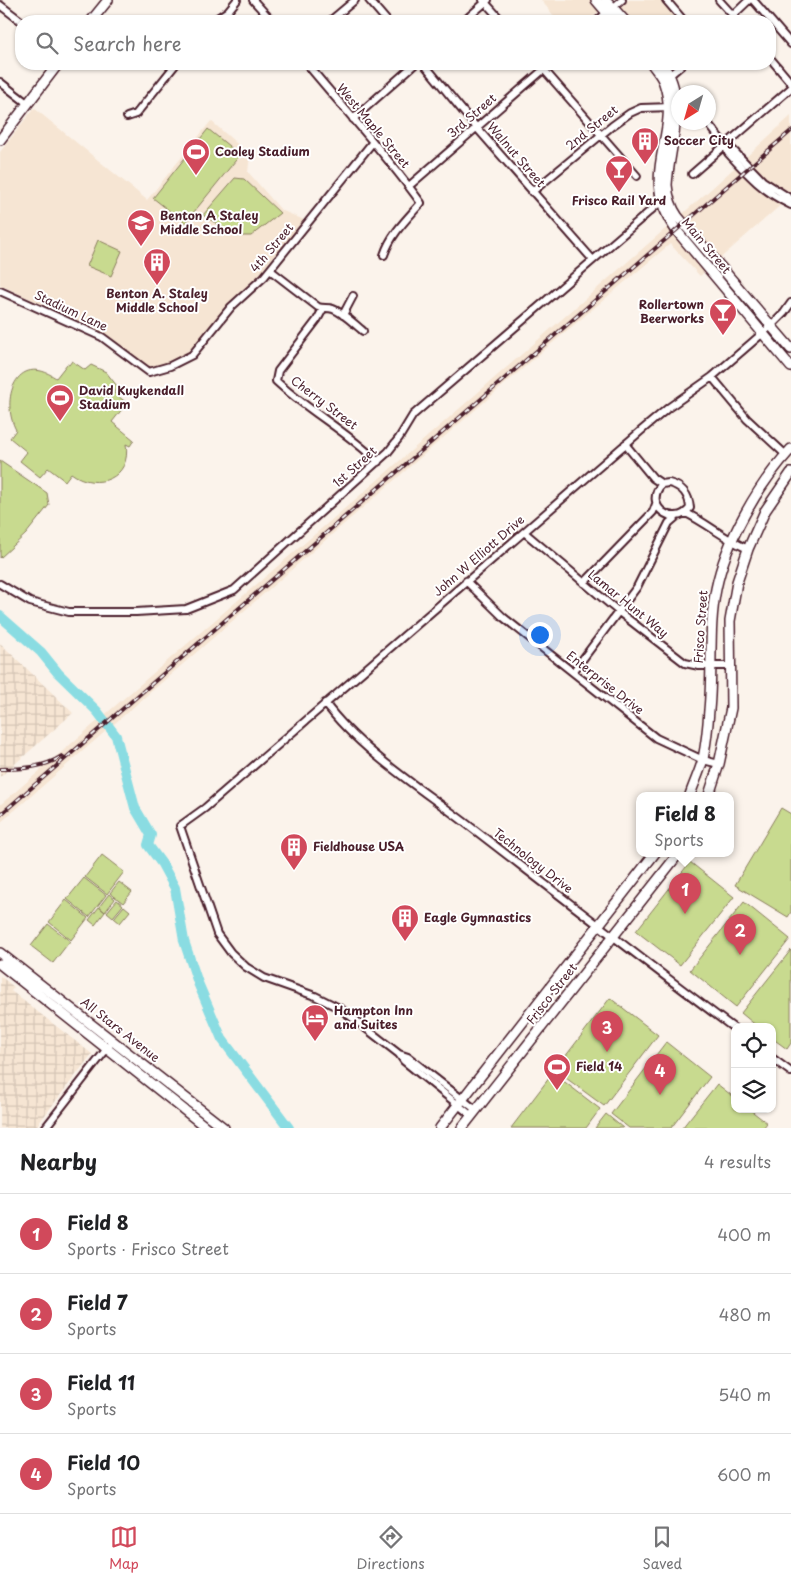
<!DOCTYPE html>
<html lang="en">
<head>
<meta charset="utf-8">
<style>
	:root { --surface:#fff; --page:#f6f6f6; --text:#202124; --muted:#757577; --line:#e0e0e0; --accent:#d1495b }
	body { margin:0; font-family:"Playpen Sans",sans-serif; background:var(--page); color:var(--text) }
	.controls { position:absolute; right:15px; bottom:15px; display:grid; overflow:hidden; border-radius:10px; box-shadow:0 1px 4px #0004 }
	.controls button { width:45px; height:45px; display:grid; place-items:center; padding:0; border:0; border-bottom:1px solid var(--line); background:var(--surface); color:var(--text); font:25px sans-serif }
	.compass { position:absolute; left:671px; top:85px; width:45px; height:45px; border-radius:50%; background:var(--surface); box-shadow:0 1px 4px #0004; rotate:217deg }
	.you { position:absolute; left:539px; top:634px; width:18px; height:18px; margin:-12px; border:4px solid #fff; border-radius:50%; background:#1a73e8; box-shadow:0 0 0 8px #1a73e833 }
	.badge { display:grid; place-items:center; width:32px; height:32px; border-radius:50%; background:var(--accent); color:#fff; font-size:16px; font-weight:700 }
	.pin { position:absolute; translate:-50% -41px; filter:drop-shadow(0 1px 2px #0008) }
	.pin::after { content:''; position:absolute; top:26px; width:18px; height:15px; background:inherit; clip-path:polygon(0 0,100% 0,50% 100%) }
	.popup { position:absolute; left:636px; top:792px; width:98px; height:65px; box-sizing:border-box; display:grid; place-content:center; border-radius:10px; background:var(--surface); filter:drop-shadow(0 1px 4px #0005); font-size:16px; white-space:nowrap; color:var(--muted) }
	.popup b { font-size:19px; color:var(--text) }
	.popup::after { content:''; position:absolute; left:50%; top:100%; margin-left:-10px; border:10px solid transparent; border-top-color:var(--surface) }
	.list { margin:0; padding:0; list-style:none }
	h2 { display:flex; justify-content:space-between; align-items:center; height:65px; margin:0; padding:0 20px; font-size:21px }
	h2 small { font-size:16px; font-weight:400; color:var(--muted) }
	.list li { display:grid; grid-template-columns:32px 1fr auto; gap:15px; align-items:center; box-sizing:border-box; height:80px; padding:0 20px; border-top:1px solid var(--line) }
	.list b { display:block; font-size:19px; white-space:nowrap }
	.list p { margin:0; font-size:16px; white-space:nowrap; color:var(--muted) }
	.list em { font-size:16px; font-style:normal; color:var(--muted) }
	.icon { flex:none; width:28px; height:28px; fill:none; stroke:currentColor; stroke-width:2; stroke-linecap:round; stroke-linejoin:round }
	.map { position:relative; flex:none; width:791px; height:1128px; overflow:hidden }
	.search { position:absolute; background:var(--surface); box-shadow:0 1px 4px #0004; left:15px; right:15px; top:15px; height:55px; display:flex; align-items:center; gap:12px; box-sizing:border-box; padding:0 18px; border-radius:20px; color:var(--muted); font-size:19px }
	.sheet { height:385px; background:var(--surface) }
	nav { display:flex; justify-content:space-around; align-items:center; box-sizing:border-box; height:70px; border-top:1px solid var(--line); background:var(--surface); font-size:14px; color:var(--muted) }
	nav a { display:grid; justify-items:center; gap:2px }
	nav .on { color:var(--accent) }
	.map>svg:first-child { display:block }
	.built { fill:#f6e5d3 }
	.industrial { fill:url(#industrial-grid) }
	.park { fill:#c8da8f; stroke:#897c5d }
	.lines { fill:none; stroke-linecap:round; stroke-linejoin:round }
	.river { stroke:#8adce2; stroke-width:10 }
	.street-casing { stroke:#4a1f2b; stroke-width:10 }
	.secondary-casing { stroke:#4a1f2b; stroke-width:12 }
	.street { stroke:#fff; stroke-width:6 }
	.secondary { stroke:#fff; stroke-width:9 }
	.rail-casing { stroke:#4a1f2b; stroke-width:4 }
	.rail { stroke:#fff; stroke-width:2; stroke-dasharray:5.5; stroke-linecap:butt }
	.labels { text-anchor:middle; stroke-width:4; stroke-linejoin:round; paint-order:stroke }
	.street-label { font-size:12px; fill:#4a1f2b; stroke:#fff }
	.poi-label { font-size:12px; font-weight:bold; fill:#4a1f2b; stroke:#fff; text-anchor:start }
</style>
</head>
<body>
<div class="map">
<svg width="791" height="1128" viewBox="0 0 791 1128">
	<defs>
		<pattern id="industrial-grid" width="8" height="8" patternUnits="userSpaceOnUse" patternTransform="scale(1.25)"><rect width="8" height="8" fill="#f6e5d3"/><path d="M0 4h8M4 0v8" fill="none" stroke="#d4c4b5"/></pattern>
	</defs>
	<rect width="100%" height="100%" fill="#fbf3eb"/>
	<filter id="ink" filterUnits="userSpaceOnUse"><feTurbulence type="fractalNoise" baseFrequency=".02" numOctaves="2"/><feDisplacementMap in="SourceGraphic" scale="10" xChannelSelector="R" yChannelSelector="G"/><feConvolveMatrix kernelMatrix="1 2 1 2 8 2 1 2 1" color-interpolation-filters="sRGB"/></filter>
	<g filter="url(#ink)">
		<path class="built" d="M541,0H590L600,11L588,21H558Z
			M628,0H661L680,21H632L620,7Z
			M34,108L147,200L211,121L250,155L248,172L281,210L304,220L262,274L224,311L188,355L148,369L101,332L0,285V152Z
			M791,116V196L700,276L670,244L543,351L0,823V805L365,491L711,189Z"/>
		<path class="industrial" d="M0,643L73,713L0,777Z
			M0,976L14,987L11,991L92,1054L35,1128H0Z"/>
		<path class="park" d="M208,129L240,155L185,223L153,198Z
			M235,178L244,179L280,213L251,236H236L203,215Z
			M98,240L122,251L111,276L87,266Z
			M72,361L85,370L91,365L106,372L117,386L114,393L127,403L112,422L134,440L130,446L126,444C132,478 97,492 71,473L65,481L48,468L40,477L20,461L27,452L10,438L16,430C0,400 16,351 56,378L67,364L69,365Z
			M0,461L47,493L49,505L26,534L0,558Z
			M781,808L791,814V912L788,917L735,885Z
			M102,855L124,872L107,894L85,877Z
			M690,862L734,897L680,965L636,931Z
			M84,878L106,895L89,917L67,899Z
			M119,882L132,892L123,903L110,893Z
			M109,894L115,899L105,912L99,907Z
			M66,900L88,918L71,940L49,922Z
			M117,900L123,905L113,917L107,912Z
			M744,902L790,939L736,1007L690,970Z
			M124,906L130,911L120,923L114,918Z
			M99,907L105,912L95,925L89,920Z
			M48,924L70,941L53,963L31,946Z
			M791,950V1043L787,1049L772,1038V1027H758L741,1013Z
			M610,998L658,1035L604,1106L555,1070Z
			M666,1042L710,1077L671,1128H629L611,1114Z
			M553,1073L600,1109L586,1128H511Z
			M717,1084L735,1098V1109H749L767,1123L763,1128H682Z
			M606,1114L623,1128H595Z"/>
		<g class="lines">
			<path class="river" d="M0,616L41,652L58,673L97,711L116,736L135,808L151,835L148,845L162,864L175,888L184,941L198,983L222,1039L289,1128"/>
			<g class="street-casing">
				<path id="street" d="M253,0L272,21
					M369,0L387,21
					M483,0L502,21
					M666,0L684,21
					M719,0L738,21
					M753,0L791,44
					M0,5L21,21
					M213,21L228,11L237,0
					M330,21L355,0
					M464,21L488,0
					M597,21L622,0
					M727,21L749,0
					M770,58L791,83
					M307,64C345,110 386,154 421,203C406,220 391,234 384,255
					M424,64L476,127L593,260
					M539,64L637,176
					M670,75L683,64
					M0,82L27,103
					M127,117L136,114L176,64
					M353,119L415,64
					M707,122L726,146L733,150L763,181L791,199
					M726,146L728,153C747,174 765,193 791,205
					M692,174L791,88
					M409,186L550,64
					M532,192L612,126L630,113L641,108L672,107
					M270,270L318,307C323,309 328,307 333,309C344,313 354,324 363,331
					M0,291L102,337L149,372L170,366L192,355L231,307L264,277L372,143
					M323,309L317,320L278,371L276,381C308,411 347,431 378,462
					M343,315L353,296
					M712,377L747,419L786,455
					M625,444L653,478L662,484
					M669,483C682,486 689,495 690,508C674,529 642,505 662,484Z
					M686,513C708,524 725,539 748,549
					M524,532L619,612L685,663L699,666H731
					M466,581L503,617L656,738L703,760L719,764
					M584,583L653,512L656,504
					M0,584L30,602L69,612H136L186,609L234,590L388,452L399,438L413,415L664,199
					M573,672L637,587L669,523L676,517
					M325,703C359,749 418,787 463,821C554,891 644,961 735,1029
					M399,1054L408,1057L476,1110
					M772,1058L791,1072
					M472,1116L404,1061L399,1054L341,1009L315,996L264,978L246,967L231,953L217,934L180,826L205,808L643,429L668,408L712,377L771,326L784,313L791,303
					M45,1128L109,1046"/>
			</g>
			<g class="secondary-casing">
				<path id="secondary" d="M596,0L614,21
					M606,0L625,21
					M91,21L108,0
					M652,64C656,70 662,76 664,83C682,135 636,174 676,230L791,367
					M662,64C689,97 669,146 667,185C668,197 671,207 678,217L791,349
					M0,140L58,64
					M690,795C694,783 700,771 703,759C706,744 708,726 709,710C713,670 708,628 716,589C726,540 758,485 791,449
					M709,795L719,764L731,708L730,621L737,582L748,549L765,511L791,473
					M0,953L224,1128
					M0,964L207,1128
					M440,1128L655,853
					M462,1128L679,853"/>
			</g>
			<use href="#street" class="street"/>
			<use href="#secondary" class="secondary"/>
			<g class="rail-casing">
				<path id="rail" d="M0,769C21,769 44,768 62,756
					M0,815L791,131"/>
			</g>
			<use href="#rail" class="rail"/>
		</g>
	</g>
	<defs>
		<g id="building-pin" transform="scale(1.4375)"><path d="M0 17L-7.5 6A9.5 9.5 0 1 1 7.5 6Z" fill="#d1495b" stroke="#fff"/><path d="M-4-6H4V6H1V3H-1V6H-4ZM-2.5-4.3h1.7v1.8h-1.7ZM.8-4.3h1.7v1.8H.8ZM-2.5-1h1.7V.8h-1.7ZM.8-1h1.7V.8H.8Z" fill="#fff"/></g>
		<g id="stadium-pin" transform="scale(1.4375)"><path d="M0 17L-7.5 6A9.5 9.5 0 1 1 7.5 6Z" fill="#d1495b" stroke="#fff"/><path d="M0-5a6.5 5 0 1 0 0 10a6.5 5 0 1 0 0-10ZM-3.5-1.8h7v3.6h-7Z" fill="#fff"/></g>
		<g id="bar-pin" transform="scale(1.4375)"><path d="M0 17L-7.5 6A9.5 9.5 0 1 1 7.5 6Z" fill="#d1495b" stroke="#fff"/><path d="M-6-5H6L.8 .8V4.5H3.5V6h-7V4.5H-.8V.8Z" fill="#fff"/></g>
		<g id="school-pin" transform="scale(1.4375)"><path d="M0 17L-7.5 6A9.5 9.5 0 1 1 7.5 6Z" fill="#d1495b" stroke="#fff"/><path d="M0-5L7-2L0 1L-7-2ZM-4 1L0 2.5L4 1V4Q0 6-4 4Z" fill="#fff"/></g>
		<g id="hotel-pin" transform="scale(1.4375)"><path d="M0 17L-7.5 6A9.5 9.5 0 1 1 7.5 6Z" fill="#d1495b" stroke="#fff"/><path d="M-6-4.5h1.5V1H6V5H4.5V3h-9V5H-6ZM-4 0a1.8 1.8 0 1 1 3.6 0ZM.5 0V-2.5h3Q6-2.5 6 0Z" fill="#fff"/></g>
	</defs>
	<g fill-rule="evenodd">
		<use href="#building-pin" x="645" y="141"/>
		<use href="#stadium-pin" x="196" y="152"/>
		<use href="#bar-pin" x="619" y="169"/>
		<use href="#school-pin" x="141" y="223"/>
		<use href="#building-pin" x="157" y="262"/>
		<use href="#bar-pin" x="723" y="312"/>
		<use href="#stadium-pin" x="60" y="398"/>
		<use href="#building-pin" x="294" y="847"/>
		<use href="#building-pin" x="405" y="918"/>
		<use href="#hotel-pin" x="315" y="1018"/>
		<use href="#stadium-pin" x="557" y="1067"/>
	</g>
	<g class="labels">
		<g class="street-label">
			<text transform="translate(472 116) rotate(-41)" y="4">3rd Street</text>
			<text transform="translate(373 126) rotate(50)" y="4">West Maple Street</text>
			<text transform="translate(592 128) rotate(-39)" y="4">2nd Street</text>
			<text transform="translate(516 155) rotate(49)" y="4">Walnut Street</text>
			<text transform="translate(706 246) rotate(50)" y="4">Main Street</text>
			<text transform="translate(272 248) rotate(-50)" y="4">4th Street</text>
			<text transform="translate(71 311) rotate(25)" y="4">Stadium Lane</text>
			<text transform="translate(324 403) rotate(37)" y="4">Cherry Street</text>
			<text transform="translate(355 467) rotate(-42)" y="4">1st Street</text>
			<text transform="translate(479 556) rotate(-41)" y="4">John W Elliott Drive</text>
			<text transform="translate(628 604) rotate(39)" y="4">Lamar Hunt Way</text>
			<text transform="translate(701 627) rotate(-86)" y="4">Frisco Street</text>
			<text transform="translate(605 683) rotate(38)" y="4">Enterprise Drive</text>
			<text transform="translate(533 861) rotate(38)" y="4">Technology Drive</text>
			<text transform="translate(552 994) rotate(-52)" y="4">Frisco Street</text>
			<text transform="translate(120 1030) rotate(38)" y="4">All Stars Avenue</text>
		</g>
		<g class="poi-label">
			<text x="664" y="145">Soccer City</text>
			<text x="215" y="156">Cooley Stadium</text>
			<text x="619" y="205" text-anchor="middle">Frisco Rail Yard</text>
			<text x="160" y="220">Benton A Staley<tspan x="160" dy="14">Middle School</tspan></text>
			<text x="157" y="298" text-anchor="middle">Benton A. Staley<tspan x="157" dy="14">Middle School</tspan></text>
			<text x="704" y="309" text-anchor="end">Rollertown<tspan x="704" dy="14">Beerworks</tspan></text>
			<text x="79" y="395">David Kuykendall<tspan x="79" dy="14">Stadium</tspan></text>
			<text x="313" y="851">Fieldhouse USA</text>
			<text x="424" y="922">Eagle Gymnastics</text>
			<text x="334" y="1015">Hampton Inn<tspan x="334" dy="14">and Suites</tspan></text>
			<text x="576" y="1071">Field 14</text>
		</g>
	</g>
</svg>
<div class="controls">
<button><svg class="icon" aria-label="locate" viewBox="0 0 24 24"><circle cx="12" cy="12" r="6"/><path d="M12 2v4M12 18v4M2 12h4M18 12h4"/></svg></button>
<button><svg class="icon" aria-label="layers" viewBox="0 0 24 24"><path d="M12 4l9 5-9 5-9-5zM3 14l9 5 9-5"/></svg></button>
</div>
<svg class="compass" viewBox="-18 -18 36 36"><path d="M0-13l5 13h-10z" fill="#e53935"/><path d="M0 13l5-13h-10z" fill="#757577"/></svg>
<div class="you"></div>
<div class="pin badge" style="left:685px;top:914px">1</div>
<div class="popup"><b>Field 8</b>Sports</div>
<div class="pin badge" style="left:740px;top:955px">2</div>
<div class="pin badge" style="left:607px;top:1052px">3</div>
<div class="pin badge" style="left:660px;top:1095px">4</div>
<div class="search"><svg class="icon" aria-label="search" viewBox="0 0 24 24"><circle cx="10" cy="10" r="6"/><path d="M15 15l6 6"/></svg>Search here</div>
</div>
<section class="sheet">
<h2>Nearby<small>4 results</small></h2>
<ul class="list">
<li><span class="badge">1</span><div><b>Field 8</b><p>Sports · Frisco Street</p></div><em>400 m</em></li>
<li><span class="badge">2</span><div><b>Field 7</b><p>Sports</p></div><em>480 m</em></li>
<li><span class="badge">3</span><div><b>Field 11</b><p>Sports</p></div><em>540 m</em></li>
<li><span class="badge">4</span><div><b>Field 10</b><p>Sports</p></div><em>600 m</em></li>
</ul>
</section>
<nav>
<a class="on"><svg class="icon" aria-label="map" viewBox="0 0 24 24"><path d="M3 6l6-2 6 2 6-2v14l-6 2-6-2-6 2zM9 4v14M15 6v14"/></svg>Map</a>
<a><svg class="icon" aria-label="directions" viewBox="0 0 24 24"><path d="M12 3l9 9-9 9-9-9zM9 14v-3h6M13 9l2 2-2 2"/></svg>Directions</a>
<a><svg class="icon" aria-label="saved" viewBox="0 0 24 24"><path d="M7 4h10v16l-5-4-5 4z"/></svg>Saved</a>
</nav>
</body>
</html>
